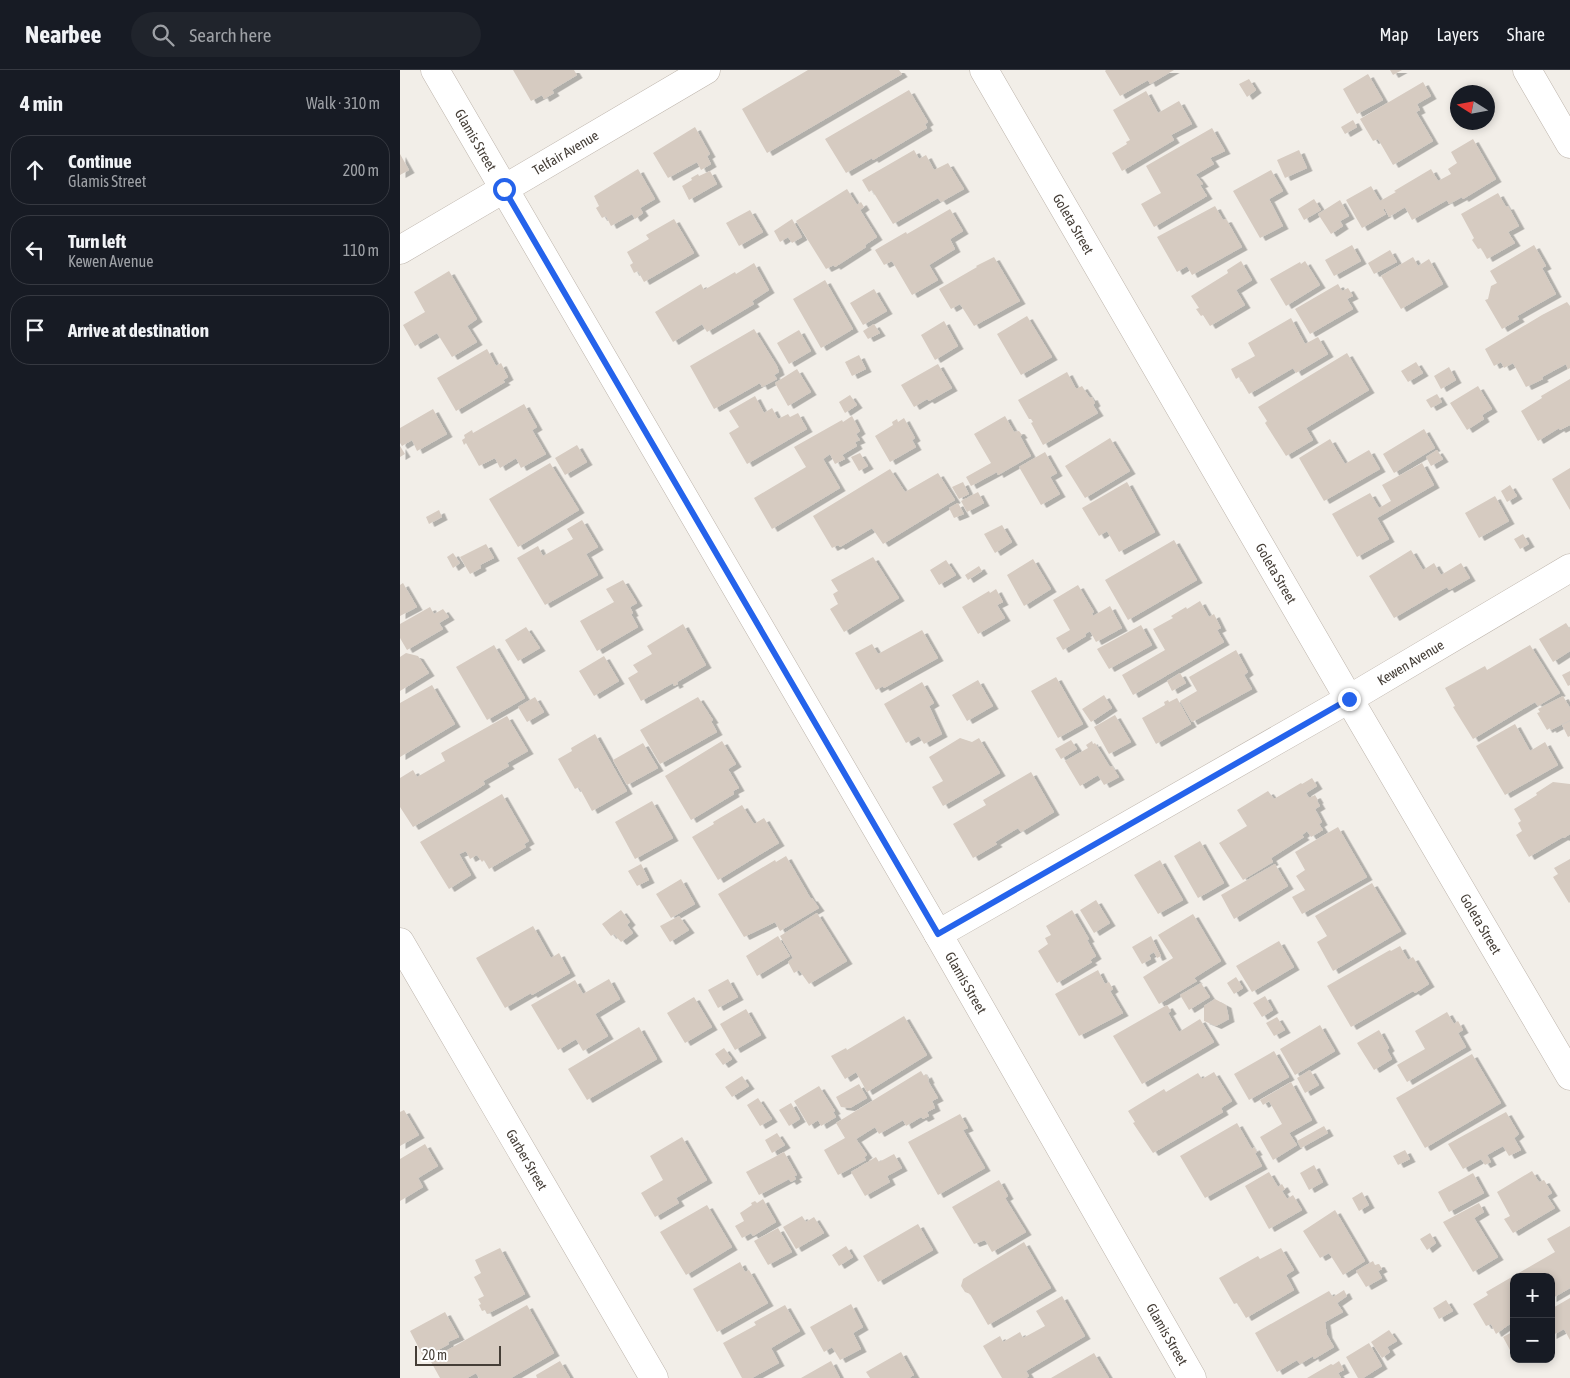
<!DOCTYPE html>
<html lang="en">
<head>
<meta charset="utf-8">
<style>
	:root { --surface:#171b24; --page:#20242c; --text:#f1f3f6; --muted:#9ea1a6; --line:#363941 }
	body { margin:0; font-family:"Asap Condensed",sans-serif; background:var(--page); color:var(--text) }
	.controls { position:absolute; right:15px; bottom:15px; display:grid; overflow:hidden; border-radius:10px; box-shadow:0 2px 8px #0003 }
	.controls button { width:45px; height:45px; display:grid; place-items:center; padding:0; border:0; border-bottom:1px solid var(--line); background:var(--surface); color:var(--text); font:25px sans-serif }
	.compass { position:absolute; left:1050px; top:15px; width:45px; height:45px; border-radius:50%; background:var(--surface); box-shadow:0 2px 8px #0003; rotate:281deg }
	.scale { position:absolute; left:15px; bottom:12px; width:86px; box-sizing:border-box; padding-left:5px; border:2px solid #453e37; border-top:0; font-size:14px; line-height:18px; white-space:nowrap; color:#453e37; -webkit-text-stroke:4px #fff; paint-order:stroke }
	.stop { position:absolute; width:15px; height:15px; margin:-11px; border:4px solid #2563eb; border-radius:50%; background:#fff }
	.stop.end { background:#2563eb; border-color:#fff; box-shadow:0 1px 5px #0008 }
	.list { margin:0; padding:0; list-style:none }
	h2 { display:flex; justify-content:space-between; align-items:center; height:65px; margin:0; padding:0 20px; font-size:21px }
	h2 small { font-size:16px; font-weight:400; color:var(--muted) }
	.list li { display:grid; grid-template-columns:32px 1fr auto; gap:15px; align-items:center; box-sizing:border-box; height:70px; margin:0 10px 10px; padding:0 10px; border:1px solid var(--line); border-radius:20px }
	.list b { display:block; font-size:19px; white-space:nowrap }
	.list p { margin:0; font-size:16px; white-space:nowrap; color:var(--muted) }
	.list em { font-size:16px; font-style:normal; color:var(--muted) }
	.icon { flex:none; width:28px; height:28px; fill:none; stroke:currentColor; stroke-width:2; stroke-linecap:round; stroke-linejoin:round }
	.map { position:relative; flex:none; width:1170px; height:1308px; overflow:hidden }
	header { display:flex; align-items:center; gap:30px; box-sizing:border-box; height:70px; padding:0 25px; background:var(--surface); border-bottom:1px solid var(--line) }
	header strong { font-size:24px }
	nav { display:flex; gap:28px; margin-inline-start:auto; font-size:18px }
	.search { width:350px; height:45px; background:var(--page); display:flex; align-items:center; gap:12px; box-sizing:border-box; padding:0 18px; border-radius:28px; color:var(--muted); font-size:19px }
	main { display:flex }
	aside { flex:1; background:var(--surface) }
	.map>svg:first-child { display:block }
	.building { fill:#d6cbc1; filter:url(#shadow) }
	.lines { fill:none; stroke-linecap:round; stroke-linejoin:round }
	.street-casing { stroke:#bdb4ab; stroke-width:29 }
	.street { stroke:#fff; stroke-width:28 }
	.route { stroke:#2563eb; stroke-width:6 }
	.labels { text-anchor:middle; stroke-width:5; stroke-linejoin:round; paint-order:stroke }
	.street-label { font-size:14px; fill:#453e37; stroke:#fff }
</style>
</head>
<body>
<header>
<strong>Nearbee</strong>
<div class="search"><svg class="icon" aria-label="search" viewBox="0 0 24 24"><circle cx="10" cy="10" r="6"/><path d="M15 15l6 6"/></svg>Search here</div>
<nav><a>Map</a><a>Layers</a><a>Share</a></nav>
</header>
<main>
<aside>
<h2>4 min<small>Walk · 310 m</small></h2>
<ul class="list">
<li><svg class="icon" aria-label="ahead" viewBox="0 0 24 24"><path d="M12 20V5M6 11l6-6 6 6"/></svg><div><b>Continue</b><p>Glamis Street</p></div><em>200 m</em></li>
<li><svg class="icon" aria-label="left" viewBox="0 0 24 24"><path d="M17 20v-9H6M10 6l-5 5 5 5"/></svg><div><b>Turn left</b><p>Kewen Avenue</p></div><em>110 m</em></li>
<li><svg class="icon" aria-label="arrive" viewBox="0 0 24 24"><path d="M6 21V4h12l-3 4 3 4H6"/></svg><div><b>Arrive at destination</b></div></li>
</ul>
</aside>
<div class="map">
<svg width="1170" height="1308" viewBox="0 0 1170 1308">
	<defs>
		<filter id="shadow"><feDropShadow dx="5.5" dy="3" stdDeviation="0" flood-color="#0004"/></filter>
	</defs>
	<rect width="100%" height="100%" fill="#f2eee8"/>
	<path class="building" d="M113,0H174L177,5L152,20L154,23L144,29L142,25L131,31Z
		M408,0H499L502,4L367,83L342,39Z
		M706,0H774L750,14L748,10L720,26L705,1Z
		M990,0H1002L993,5Z
		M968,4L983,30L957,44L943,19Z
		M849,9L856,20L847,27L839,14Z
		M1023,12L1031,26L1017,34L1020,40L1016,42L1033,71L993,95L978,69L973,71L960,49Z
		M509,20L528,52L525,54L527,58L473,90L472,88L446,103L425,69Z
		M746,21L758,43L779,31L792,54L771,65L774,70L722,101L712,83L727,74L726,72L730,70L713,40Z
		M953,50L957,57L945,64L941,57Z
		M295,57L310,84L307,86L311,94L301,100L297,92L268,108L253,83Z
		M812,58L825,81L810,88L814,94L795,105L797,106L803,114L800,115L807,126L754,157L741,134L761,123L746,96Z
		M1073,69L1096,109L1063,129L1062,127L1049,134L1047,130L1012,150L1005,137L989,147L985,139H983L986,144L962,158L946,130L971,116L980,131L996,122L994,121L1031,99L1038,111L1051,104L1048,99L1057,93L1051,82Z
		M514,80L519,89L526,85L534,100L548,93L564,119L541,132L538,128L493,154L472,120L469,122L462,110Z
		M899,80L907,98L885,108L877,90Z
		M0,84L9,100L0,105Z
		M238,99L255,129L240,138L243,143L235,149L232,144L211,156L206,146L202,148L196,138L199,136L194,126Z
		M871,100L883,121L869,129L883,156L860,168L833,121Z
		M310,101L317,114L289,130L282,116L292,110L291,108L298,104L299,106Z
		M447,119L457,135L461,132L464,137L460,140L477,167L465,175L466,177L435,197L434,195L426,199L396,151Z
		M1098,123L1106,137L1108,136L1119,156L1108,162L1115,173L1087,189L1081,178L1078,179L1072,170L1074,168L1061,144Z
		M914,129L921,140L904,150L898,139Z
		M940,130L949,146L940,151L943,156L931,164L918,144Z
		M815,136L823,150L826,149L842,177L792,205L787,196L777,202L757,167Z
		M550,139L563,161L550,169L555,179L529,195L538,210L512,225L492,191L484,195L475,180L506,162L507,164Z
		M350,140L363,162L339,176L326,153Z
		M274,149L294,183L244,212L238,201L234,203L230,195L233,193L227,182L249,169L246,165Z
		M392,149L402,167L392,173L388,167L380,172L374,161Z
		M952,175L961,191L934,206L925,190Z
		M1134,175L1146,196L1142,198L1156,224L1117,246L1119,249L1102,259L1085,230L1088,229L1091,216L1097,213L1090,201Z
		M990,180L997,192L974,204L968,193Z
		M594,187L620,231L574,256L560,234L551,239L539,219L577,197L576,196Z
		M1013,187L1018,196L1029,189L1043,214L1001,239L981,206Z
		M841,191L852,210L836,220L845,235L810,256L803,245L801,246L796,239L799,238L791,226L828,203L827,200Z
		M905,191L920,215L886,236L870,209L900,192L901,194Z
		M354,193L369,220L352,231L354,234L307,262L302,254L273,272L255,242L301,214L304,220L335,202L336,204Z
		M49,201L77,249L67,256L77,272L52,287L37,263L15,276L3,255L25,242L14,222Z
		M425,210L453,259L421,278L393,229Z
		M938,214L942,221L948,218L953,226L947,229L953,239L910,264L895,239Z
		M474,219L487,241L463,255L450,233Z
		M1167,232L1170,236V298L1168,299L1166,294L1142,307L1143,309L1126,317L1113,293L1104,298L1101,292L1094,296L1085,279L1142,245Z
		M627,246L652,287L621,305L597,264Z
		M891,248L905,274L918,267L928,284L896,303L893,298L849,324L839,307L836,309L831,299L855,286L848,273Z
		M544,251L558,276L535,290L521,265Z
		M474,254L480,263L468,269L463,261Z
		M354,259L377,296L379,302L374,305L377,309L362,317L360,313L314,339L290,296Z
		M399,260L411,281L389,294L377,273Z
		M87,279L96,296L101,293L108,307L103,310L105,312L56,341L37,308Z
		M947,283L969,320L906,358L913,370L886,386L865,353L867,351L858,337Z
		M459,285L466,299L452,306L445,292Z
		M1016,292L1023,303L1008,312L1001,301Z
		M538,294L552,318L529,331L527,329L514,337L501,315Z
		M1049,297L1056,310L1041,319L1034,306Z
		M397,299L411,322L388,336L375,313Z
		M667,302L676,319L682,316L690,328L692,327L695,333L693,335L698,343L643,375L631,353L633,352L631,349H629L618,330Z
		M1170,309V355L1160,360L1159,358L1138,371L1121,341L1142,328L1141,326Z
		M1078,316L1092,339L1082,345L1084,349L1067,360L1050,333Z
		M1037,324L1042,332L1031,338L1026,330Z
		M450,325L457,335L445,343L439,332Z
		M355,326L364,343L372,338L378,349L388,344L390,347L398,343L407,359L347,394L329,363L339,357L329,341Z
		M124,334L137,357L132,360L146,384L121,398L116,388L100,398L95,388L79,396L66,373L64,375L62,370L65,368L64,365L72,360L73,363Z
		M33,339L47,364L17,381L12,370L2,376L0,373V358Z
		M452,346L460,361L456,364L460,370L455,372L457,376L442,385L445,389L435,394L430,384L423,389L440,418L372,459L354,428L406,397L394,377L442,350L443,352Z
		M605,346L614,362L619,361L622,365L620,366L631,386L598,405L597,402L571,416L566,407L591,393L574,364Z
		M504,348L515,368L512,370L516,377L490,392L475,366L493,355L492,352L497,349L498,352Z
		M1024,359L1035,378L994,403L983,384Z
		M710,368L730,401L685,428L665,396Z
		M930,369L945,394L969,380L980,399L924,431L899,388Z
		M177,375L187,392L165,405L155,388Z
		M0,376L5,384L0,387Z
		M1037,380L1043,389L1031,396L1026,387Z
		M645,382L657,403L650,407L660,424L641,435L619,397Z
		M460,383L468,396L459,401L451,387Z
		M150,393L179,440L118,477L89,429Z
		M1022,393L1034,415L977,448L989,469L957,487L932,444L970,423L979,438L991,431L982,415Z
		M1170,398V440L1152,409Z
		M490,399L505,422L538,403L555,430L483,474L472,458L440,477L438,475L432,478L413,446Z
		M563,412L569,424L559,429L552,417Z
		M727,412L755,462L719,482L707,461L699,466L682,438Z
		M1110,415L1117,426L1107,432L1101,421Z
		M578,422L584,433L567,442L561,431Z
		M1095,426L1109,451L1079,468L1065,443Z
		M558,433L564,444L554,448L549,438Z
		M39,440L42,447L29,454L26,447Z
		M182,450L198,477L186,484L198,505L145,535L117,488L138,476L143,486L173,469L167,459Z
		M602,455L612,472L595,483L584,464Z
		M1123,464L1129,474L1120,479L1114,469Z
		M774,470L797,510L728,550L705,510Z
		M86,474L94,488L80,495L81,498L70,504L60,487Z
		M1011,480L1023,500L1034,493L1041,505L1061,493L1070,508L1049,520L1047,517L994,548L969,506Z
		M53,483L60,493L53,498L47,487Z
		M473,487L499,528L444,562L430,539L438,534L433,524L438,521L431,510Z
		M633,489L651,519L624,536L607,505Z
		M546,490L556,505L539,515L530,500Z
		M579,496L582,501L568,510L565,505Z
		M223,510L237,533L230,537L233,543L231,544L238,557L197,581L180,551L214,532L206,519Z
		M3,513L17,537L0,546V515Z
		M678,515L694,542L692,543L693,546L710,536L722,558L696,572L690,561L685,564L686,566L663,580L656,568L670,560L653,530Z
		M596,519L603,532L597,535L605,548L578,564L562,537L589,521L590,523Z
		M800,531L809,547L814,544L821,558L817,560L824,572L733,625L722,605L765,580L753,559L773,548L771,546L786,537L787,539Z
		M30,537L34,544L43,539L49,547L39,553L43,559L7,580L0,568V554Z
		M1166,553L1170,559V581L1153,592L1139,569Z
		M283,554L306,595L277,612L278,614L274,616L273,613L241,631L228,608L238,602L233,595L252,584L247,576Z
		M741,555L752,575L709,599L697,579Z
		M126,557L140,578L118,591L105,570Z
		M522,560L538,588L484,618L483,616L476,620L455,583L472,574L478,584Z
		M94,575L125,628L87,650L56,597Z
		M1130,575L1160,623L1138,636L1135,632L1073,669L1053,637L1055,636L1045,618L1085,596L1087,600Z
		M836,580L848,602L844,605L852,619L792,652L780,631L797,621L789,607Z
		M6,583L18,586L29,603L0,621V587Z
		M204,586L219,611L194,626L179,601Z
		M1170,601V615L1168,616L1162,605Z
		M780,603L786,613L772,621L767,611Z
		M656,607L683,654L658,668L631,621Z
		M578,610L593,636L567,651L552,625Z
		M522,612L534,633L529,636L542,664L524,674L519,666L506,673L484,634Z
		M32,615L55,654L0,687V633Z
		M704,625L712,638L691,652L682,639Z
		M1163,626L1170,638V650L1151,660L1150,658L1147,660L1137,643L1140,642L1138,639Z
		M135,627L144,642L127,652L118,637Z
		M298,627L313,650L311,651L317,662L260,694L240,660Z
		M777,628L791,654L756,674L742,648L765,635L764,632L768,630L769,632Z
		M715,645L731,672L709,684L694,657Z
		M107,646L128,681L107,693L109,696L83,711L85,714L76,720L13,757L0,737V708L13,700L17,707L45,691L41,683Z
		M1170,651V666L1168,667L1162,655Z
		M1115,654L1130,681L1145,672L1158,695L1105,725L1076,676Z
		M195,664L227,721L192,741L179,717L175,719L158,689L172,681L171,678Z
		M560,668L572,672L579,668L600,703L543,736L532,717L543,711L529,687Z
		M671,670L677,679L661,689L655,679Z
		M322,671L336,694L328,699L339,718L333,721L334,724L291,750L265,706Z
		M692,671L693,674L695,673L710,697L712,696L719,707L704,715L698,705L680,716L665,691L688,678L686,675Z
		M243,673L258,698L227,715L213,690Z
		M631,702L654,742L621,762L618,758L595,772L597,774L573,788L553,754L586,735L583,730Z
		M912,708L917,716L906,723L909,728L915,725L918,730L917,731L920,736L915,739L922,752L919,754L923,760L911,767L907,761L902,765L904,767L871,788L873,792L843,810L819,773L847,756L837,740L868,721L874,729L901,713L902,714Z
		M1153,712L1170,714V764L1164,768L1163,767L1129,787L1116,765L1122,761L1118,753L1121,751L1114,739L1137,725L1136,723Z
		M102,724L129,771L124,774L126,777L89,799L84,790L82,792L77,785L70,789L66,781L59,784L71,805L49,819L20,772Z
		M252,731L273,768L235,789L215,752Z
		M342,735L354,754L364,748L379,773L318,810L292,767L314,754L313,752Z
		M938,757L967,807L902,844L892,827L905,820L896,806L905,800L895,782Z
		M800,771L824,813L798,828L774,786Z
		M386,786L411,829L412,828L419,838L380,861L375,852L344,867L318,824L375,790L376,792Z
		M1170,789V832L1169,833L1153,807L1158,804L1154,798Z
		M760,790L783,830L758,844L734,805Z
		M241,794L249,810L237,816L228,801Z
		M875,794L888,816L834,849L821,825Z
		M281,809L295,834L271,848L256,824Z
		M972,813L1001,861L933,901L917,872L927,866L915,846Z
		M696,830L710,853L694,863L680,840Z
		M221,840L230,852L227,855L233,863L221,872L214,864L211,866L202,854Z
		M672,840L689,869L687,870L696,886L690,890L692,892L657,913L638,881L648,874L645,868L651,865L646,856Z
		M417,843L447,891L409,914L399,900L394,903L388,892L393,888L380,866Z
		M793,844L821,891L794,908L797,911L759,934L743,907L773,888L758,865Z
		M279,846L289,860L270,872L260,856Z
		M133,856L151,888L159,883L170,903L132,925L131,923L105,938L76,888Z
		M378,866L390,886L357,906L346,886Z
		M751,866L761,886L757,888L754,882L749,885L751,889L742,894L732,877Z
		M879,871L894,897L852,922L836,896Z
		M1000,876L1008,890L1013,887L1029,914L1015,923L1013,921L951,957L927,916L990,880L991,881Z
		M698,900L705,914L709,912L713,919L710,921L723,943L679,966L655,924Z
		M836,907L843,918L834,924L827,913Z
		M209,909L220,929L195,944L208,966L183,981L176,969L158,980L131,935L175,910L183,924Z
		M328,909L338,927L318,938L308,920Z
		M801,913L810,927L789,940L780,925Z
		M865,926L873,940L862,947L853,933Z
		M294,927L312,957L285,973L267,943Z
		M815,929L826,935L829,949L816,956L804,951V936Z
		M767,935L771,941L768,943L779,962L800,949L814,972L742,1014L713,966Z
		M346,939L361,965L335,980L320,954Z
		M1047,942L1054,954L1058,951L1063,960L1058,963L1066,977L1007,1012L997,995L1025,979L1015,961Z
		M504,946L527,985L467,1022L456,1002L445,1009L431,986L446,978L447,980Z
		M877,947L885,960L874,966L866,953Z
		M920,955L935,981L895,1005L880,979Z
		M239,957L257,989L187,1030L168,999Z
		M979,960L989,978L987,980L992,989L974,1000L957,973Z
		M324,978L332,989L323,995L315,984Z
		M874,981L889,1007L849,1030L834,1004Z
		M1072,984L1101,1033L1025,1078L996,1028Z
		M910,1000L919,1015L905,1023L897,1008Z
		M521,1001L524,1006L526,1004L529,1010L528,1011L538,1028L532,1031L535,1038L527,1042L529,1046L523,1049L521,1047L506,1056L503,1050L479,1064L475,1057L456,1069L467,1085L464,1087L466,1090L438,1105L424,1080L445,1068L436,1053Z
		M814,1002L832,1031L821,1038L823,1042L753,1083L733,1053L735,1052L728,1041L764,1019L766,1022L798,1003L802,1009Z
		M342,1006L349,1016L332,1027L325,1017Z
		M891,1012L912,1050L889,1063L897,1075L873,1090L860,1067L882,1054L869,1031L863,1035L860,1030Z
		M459,1014L467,1028L450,1038L441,1037L436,1027Z
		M419,1016L435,1041L433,1042L436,1047L421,1056L418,1050L409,1056L394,1031Z
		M358,1028L372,1049L360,1056L347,1035Z
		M391,1033L400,1049L389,1056L379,1040Z
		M4,1040L19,1065L0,1076V1042Z
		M1106,1042L1119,1064L1114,1068L1121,1080L1109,1086L1103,1076L1087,1085L1091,1092L1085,1095L1081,1089L1063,1099L1048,1074Z
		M560,1044L568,1058L563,1060L585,1098L538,1125L508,1072Z
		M837,1053L852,1079L854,1077L857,1082L855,1083L862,1096L805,1128L780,1086Z
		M924,1056L928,1063L901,1078L897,1071Z
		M377,1063L385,1075L372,1083L365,1070Z
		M282,1067L307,1110L276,1128L279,1133L255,1147L241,1123L263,1110L250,1086Z
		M25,1074L38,1096L18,1108L23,1117L0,1131V1089Z
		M1005,1080L1010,1089L998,1095L993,1086Z
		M384,1082L397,1105L394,1106L396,1109L391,1112L389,1109L359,1125L346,1102Z
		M494,1084L502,1098L487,1106L490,1112L465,1126L451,1102L476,1087L479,1092Z
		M914,1095L923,1112L909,1120L900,1103Z
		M1132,1101L1139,1112L1144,1110L1152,1123L1147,1126L1155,1138L1113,1163L1104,1149L1110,1146L1097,1122Z
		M869,1102L878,1117L882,1114L885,1119L882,1121L887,1129L893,1125L902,1140L869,1159L845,1116Z
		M1073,1103L1084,1123L1049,1142L1038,1122Z
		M599,1110L608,1126L605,1128L626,1162L592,1182L585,1170L574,1174L552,1137Z
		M962,1122L969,1135L959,1141L952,1128Z
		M363,1129L376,1152L353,1166L351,1163L342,1168L335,1156L344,1151L340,1143L352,1135L351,1133L355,1131L357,1133Z
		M1079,1133L1084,1142L1074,1148L1098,1187L1073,1202L1043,1152Z
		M307,1135L332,1177L286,1205L260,1162Z
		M935,1140L965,1191L943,1205L929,1183L920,1188L903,1161Z
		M402,1146L406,1152L414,1147L424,1163L396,1179L383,1157Z
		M518,1154L533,1180L478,1212L463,1186Z
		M1170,1156V1218L1151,1229V1207H1114V1251L1096,1264L1091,1254L1086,1256L1073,1234L1088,1225L1086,1222L1155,1182L1147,1169Z
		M378,1158L392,1182L368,1195L354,1171Z
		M1030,1163L1036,1173L1027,1180L1020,1169Z
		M624,1172L651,1218L588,1255L570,1224L565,1222L561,1216L563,1209Z
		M446,1176L453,1187L439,1196L432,1185Z
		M100,1178L125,1224L87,1244L85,1240L82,1241L79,1235L81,1234L78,1229L84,1226L74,1207L81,1203L75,1190Z
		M881,1178L894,1200L886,1205L894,1220L846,1248L837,1233L834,1234L819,1208L858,1186L860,1189Z
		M973,1191L975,1195L979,1194L982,1199L978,1201L982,1208L966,1217L956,1201Z
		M340,1192L345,1202L349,1200L368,1233L317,1262L293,1219Z
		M944,1220L947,1226L937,1233L943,1242L925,1252L927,1265L934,1277L914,1289L913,1286L900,1294L897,1290L877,1302L855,1263L929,1221L933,1227Z
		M662,1226L685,1266L626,1301L629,1306L626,1308H602L583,1276L600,1266L603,1272L620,1262L623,1268L645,1256L636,1241Z
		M1170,1228V1270L1164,1259L1151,1266V1239Z
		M1046,1230L1053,1241L1039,1249L1033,1238Z
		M451,1234L463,1257L453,1263L461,1279L440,1290L432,1277L424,1282L410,1257Z
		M127,1235L154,1283L111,1308H79L76,1303L67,1308H40L30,1290Z
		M385,1235L400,1261L371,1278L379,1293L352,1308H342L323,1273L356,1255L354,1252Z
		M45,1242L59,1267L48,1272L49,1274L24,1288L10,1261Z
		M989,1260L997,1271L987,1277L990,1282L982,1288L971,1272Z
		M1114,1261V1277L1110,1280L1103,1267Z
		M969,1273L982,1296L963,1308H958L946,1287Z
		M501,1282L514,1305L509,1308H470L466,1302Z
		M694,1283L709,1308H651Z
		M160,1291L170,1308H137L136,1305Z
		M431,1291L440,1308H401Z
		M939,1291L944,1300L938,1303L941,1308H907L931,1294L933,1295Z"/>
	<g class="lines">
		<g class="street-casing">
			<g id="street">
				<path id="s1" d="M35,0L538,864L792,1308"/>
				<path id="s2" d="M584,0L949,629L1170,1006"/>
				<path d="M1127,0L1170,74"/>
				<path id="s3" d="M0,180L306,0"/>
				<path id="s4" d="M538,864L949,629L1170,498"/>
				<path id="s5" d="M0,872L254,1308"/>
			</g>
		</g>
		<use href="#street" class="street"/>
	</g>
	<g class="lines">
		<path class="route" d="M104,119L538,864L949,629"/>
	</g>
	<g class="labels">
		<g class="street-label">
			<text dy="5" stroke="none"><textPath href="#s1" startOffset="81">Glamis Street</textPath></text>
			<text dy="5" stroke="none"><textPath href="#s3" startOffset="192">Telfair Avenue</textPath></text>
			<text dy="5" stroke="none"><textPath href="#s2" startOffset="178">Goleta Street</textPath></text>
			<text dy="5" stroke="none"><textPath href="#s2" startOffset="582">Goleta Street</textPath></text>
			<text dy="5" stroke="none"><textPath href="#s4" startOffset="545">Kewen Avenue</textPath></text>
			<text dy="5" stroke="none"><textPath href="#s2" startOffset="988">Goleta Street</textPath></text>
			<text dy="5" stroke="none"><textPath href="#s1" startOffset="1056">Glamis Street</textPath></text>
			<text dy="5" stroke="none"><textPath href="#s5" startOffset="252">Garber Street</textPath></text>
			<text dy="5" stroke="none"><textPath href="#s1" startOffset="1461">Glamis Street</textPath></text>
		</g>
	</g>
</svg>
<div class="controls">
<button>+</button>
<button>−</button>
</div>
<svg class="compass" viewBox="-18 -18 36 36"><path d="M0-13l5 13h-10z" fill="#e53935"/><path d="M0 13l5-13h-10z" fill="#9ea1a6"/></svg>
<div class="scale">20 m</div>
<div class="stop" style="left:104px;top:119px"></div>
<div class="stop end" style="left:949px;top:629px"></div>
</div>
</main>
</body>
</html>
